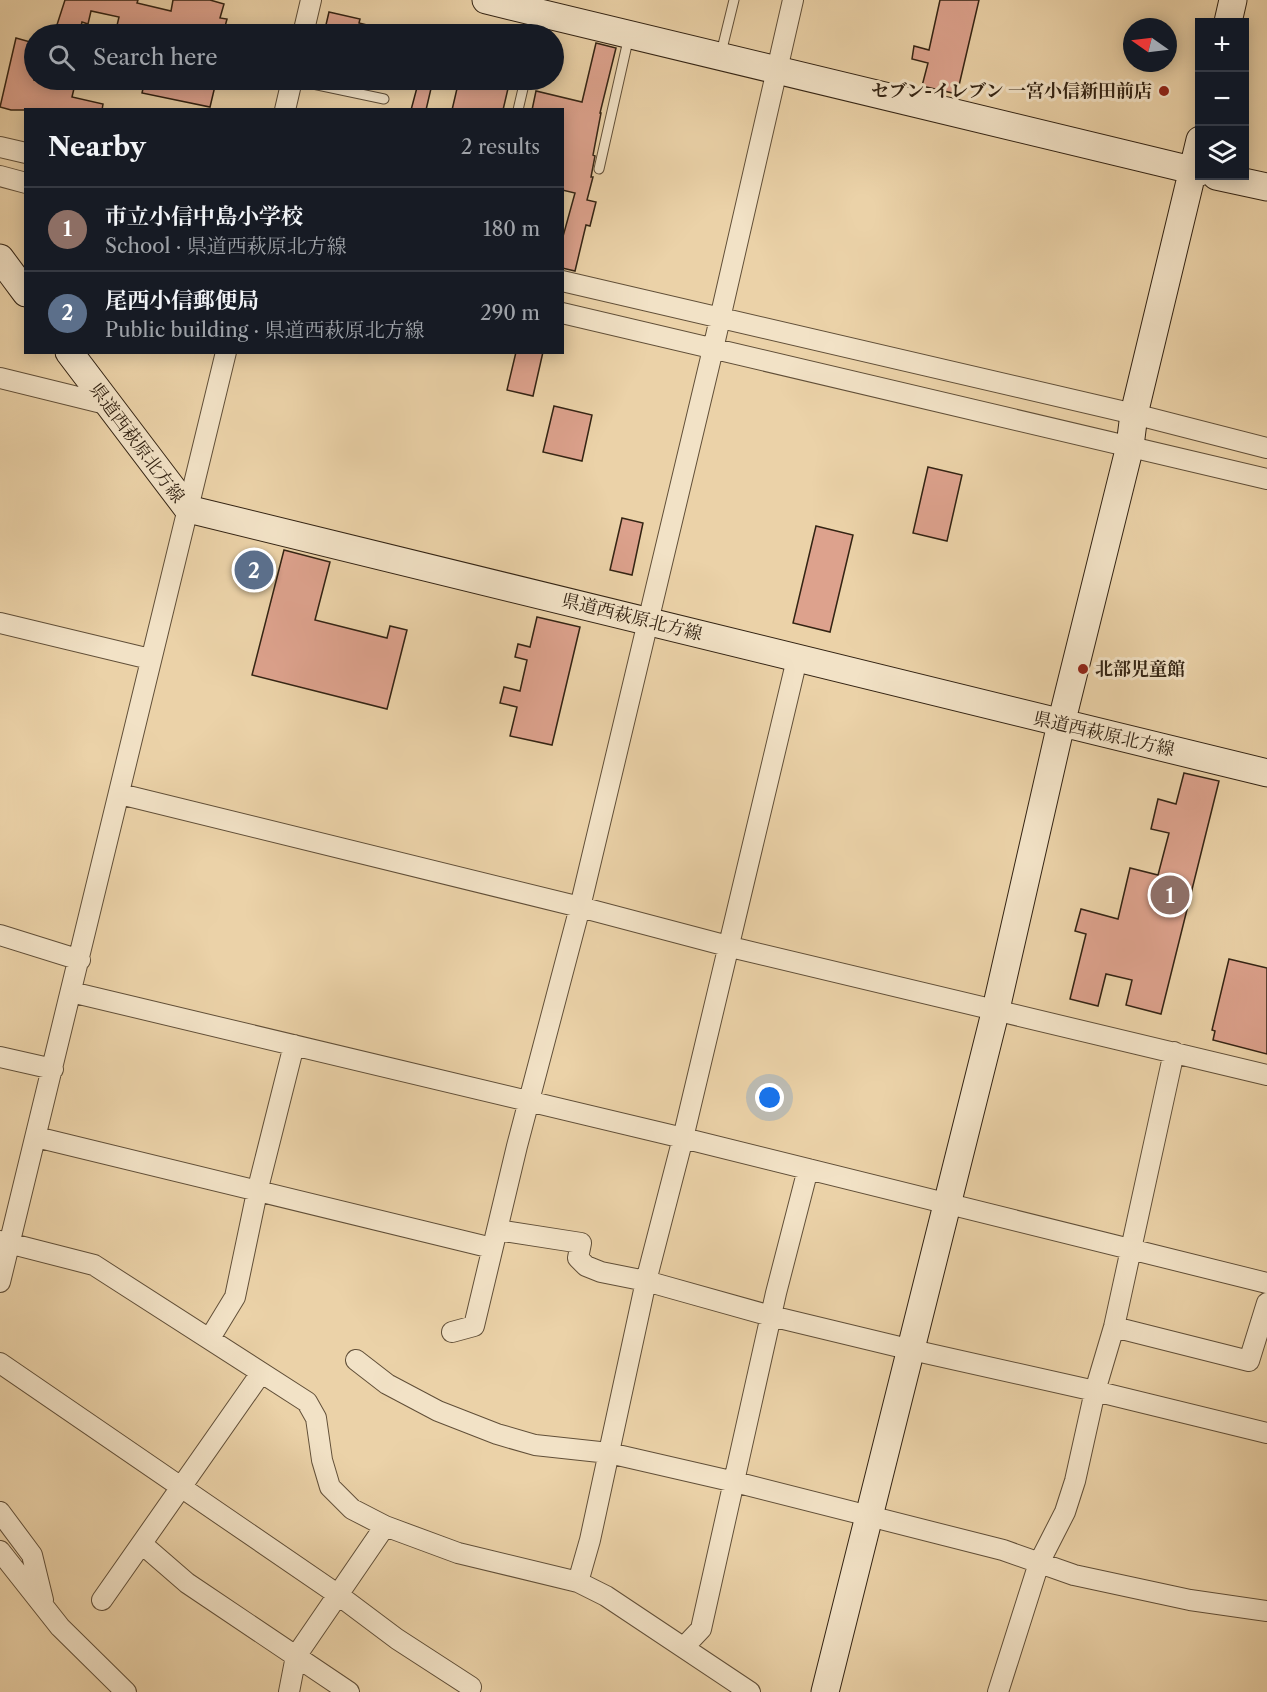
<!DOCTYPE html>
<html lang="en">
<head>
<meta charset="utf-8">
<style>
	:root { --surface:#171b24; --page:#20242c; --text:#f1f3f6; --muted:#9ea1a6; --line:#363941; --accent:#2563eb }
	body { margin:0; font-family:"Libre Caslon Text","Noto Serif JP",serif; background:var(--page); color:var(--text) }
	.controls { position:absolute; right:18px; top:18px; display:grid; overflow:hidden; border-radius:0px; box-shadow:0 3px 15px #0003 }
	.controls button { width:54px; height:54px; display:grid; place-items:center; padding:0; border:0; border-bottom:2px solid var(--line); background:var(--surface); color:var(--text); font:30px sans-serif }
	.compass { position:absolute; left:1123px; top:18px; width:54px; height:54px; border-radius:50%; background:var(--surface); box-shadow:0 3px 15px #0003; rotate:284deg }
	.you { position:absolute; left:770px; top:1098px; width:21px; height:21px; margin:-15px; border:4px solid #fff; border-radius:50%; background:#1a73e8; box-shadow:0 0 0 9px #1a73e833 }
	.badge { display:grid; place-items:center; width:39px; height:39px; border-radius:50%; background:var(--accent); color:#fff; font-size:20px; font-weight:700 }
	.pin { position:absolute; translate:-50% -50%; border:3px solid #fff; box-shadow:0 2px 6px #0006 }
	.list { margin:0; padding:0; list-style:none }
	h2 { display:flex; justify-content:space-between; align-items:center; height:78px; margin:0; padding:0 24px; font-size:26px }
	h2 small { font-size:20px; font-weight:400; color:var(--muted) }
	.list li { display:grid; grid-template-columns:39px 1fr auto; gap:18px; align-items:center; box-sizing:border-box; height:84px; padding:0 24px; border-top:2px solid var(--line) }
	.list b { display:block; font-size:22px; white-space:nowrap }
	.list p { margin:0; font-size:20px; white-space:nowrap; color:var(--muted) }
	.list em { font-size:20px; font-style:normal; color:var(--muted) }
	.icon { flex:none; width:33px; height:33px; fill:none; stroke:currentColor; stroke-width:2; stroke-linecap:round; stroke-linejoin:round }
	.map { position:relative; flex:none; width:1267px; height:1692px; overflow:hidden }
	.search { position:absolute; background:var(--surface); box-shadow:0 3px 15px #0003; left:24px; top:24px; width:540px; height:66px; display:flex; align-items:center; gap:15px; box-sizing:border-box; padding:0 21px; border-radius:33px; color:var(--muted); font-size:22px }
	.panel { position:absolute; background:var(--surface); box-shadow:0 3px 15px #0003; left:24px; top:108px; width:540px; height:246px; border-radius:0px }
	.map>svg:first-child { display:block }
	.building { fill:#dda28d; stroke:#332313; stroke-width:1.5 }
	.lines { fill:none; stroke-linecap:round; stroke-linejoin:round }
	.lane-casing { stroke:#614f38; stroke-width:11 }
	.street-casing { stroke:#614f38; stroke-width:22 }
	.secondary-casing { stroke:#332313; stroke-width:29 }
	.lane { stroke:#f2e2c6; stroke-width:9 }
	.street { stroke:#f2e2c6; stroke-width:20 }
	.secondary { stroke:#f2e2c6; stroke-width:27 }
	.poi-dot { fill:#8f2418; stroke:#f2e2c6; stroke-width:2 }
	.labels { text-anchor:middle; stroke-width:6; stroke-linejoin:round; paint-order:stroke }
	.poi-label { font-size:18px; font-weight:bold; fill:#332313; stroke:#f2e2c6; text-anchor:end }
	.street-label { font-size:18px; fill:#332313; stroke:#f2e2c6 }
</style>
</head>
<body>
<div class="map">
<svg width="1267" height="1692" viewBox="0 0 1267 1692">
	<rect width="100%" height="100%" fill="#ebd2a8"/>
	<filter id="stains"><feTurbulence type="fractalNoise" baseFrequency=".00333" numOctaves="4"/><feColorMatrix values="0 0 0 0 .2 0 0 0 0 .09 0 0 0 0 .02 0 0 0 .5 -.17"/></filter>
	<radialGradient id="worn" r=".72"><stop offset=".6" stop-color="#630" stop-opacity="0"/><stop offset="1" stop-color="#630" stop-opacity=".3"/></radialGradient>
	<path class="building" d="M65,0H138L137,3L171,11L173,0H210L224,4L220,18L227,19L223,34H115L119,17L91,11L88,24L82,22L79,34H54Z
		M940,0H979L957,94L922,86L928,63L912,59L914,46L929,50Z
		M329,12L360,19L359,23L387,30L386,34H349L325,29Z
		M16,38L34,43V80H76L72,97L103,104L102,110H11L0,107Z
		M596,43L616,48L600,113H601L593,155L595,156L591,177H593L587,200L596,202L590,226L586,225L575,271L562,268V240L575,193L562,190V110H532L536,91L582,102Z
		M145,80H212L211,86H215L210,107L142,93Z
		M419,80H433L426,110H411Z
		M459,80H510L503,110H452Z
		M516,352H543L533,396L507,390Z
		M554,406L592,415L582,461L543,452Z
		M928,467L962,475L947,541L913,533Z
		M622,518L643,523L632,575L610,570Z
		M816,526L853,535L830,632L793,623Z
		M284,550L330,562L315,620L387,638L390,626L407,630L387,709L252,675Z
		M537,617L580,627L552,745L510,736L517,707L500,703L504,687L520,691L527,660L515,657L518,644L530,647Z
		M1184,773L1219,781L1161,1014L1126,1005L1132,980L1106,974L1098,1006L1070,999L1086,934L1075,931L1081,909L1118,919L1130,868L1158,875L1169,833L1151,829L1158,799L1176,804Z
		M1229,959L1267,968V1054L1213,1040L1215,1031L1212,1030Z"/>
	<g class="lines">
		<g class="lane-casing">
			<path id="lane" d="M535,34L540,15
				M721,53L734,0
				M294,80L384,99
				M518,110L525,80
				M599,169L629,36"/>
		</g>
		<g class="street-casing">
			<path id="street" d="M303,34L311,0
				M285,110L292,80
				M0,147L26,153
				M0,176L26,183
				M562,281L1134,414L1267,448
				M562,313L1267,479
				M0,378L106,404
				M0,623L150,659
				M120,794L580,907L739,949L1267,1075
				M0,935L80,960
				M71,992L683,1138L1267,1283
				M0,1057L53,1069
				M36,1137L492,1248
				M497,1230L581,1243L578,1258L586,1266L601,1272L646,1281L771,1316L912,1350L1095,1391L1267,1433
				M0,1241L94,1265L307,1402L316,1418L322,1460L330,1487L352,1509L385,1526L458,1553L578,1582L606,1596L750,1692
				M0,1282L226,352
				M1114,1327L1249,1361L1267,1303
				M452,1332L474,1326L517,1146L580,907L713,349L793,0
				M210,1338L235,1297L257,1192L294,1045
				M356,1360L387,1384L438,1411L497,1434L535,1445L609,1453L735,1482L1003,1550L1074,1575L1190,1600L1267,1611
				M0,1363L337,1594L397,1639L471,1687L469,1692
				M0,1512L32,1555L43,1600
				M142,1544L187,1583L349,1692
				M0,1551L60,1627L126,1692
				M578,1582L590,1540L646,1281L683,1138L797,659
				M102,1600L261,1373
				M684,1647L701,1629L776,1293L808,1169
				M289,1692L296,1656L385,1526
				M998,1692L1039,1563L1065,1512L1075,1481L1095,1391L1114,1327L1174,1052"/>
		</g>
		<g class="secondary-casing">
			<path id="secondary" d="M486,0L1200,172
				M1228,22L1233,0
				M1216,176L1267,187
				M0,258L26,293
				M69,352L188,509L1267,773
				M825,1692L996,1009L1061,724L1130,446L1134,414L1200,140"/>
		</g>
		<use href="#lane" class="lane"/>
		<use href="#street" class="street"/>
		<use href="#secondary" class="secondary"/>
	</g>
	<g class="poi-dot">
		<circle cx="1164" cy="91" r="6"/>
		<circle cx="1083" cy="669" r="6"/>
	</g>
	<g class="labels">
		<g class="poi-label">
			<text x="1152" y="97">セブン-イレブン 一宮小信新田前店</text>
			<text x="1095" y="675" text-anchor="start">北部児童館</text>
		</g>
		<g class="street-label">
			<text transform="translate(137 443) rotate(53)" y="6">県道西萩原北方線</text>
			<text transform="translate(632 617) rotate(14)" y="6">県道西萩原北方線</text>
			<text transform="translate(1104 734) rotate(13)" y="6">県道西萩原北方線</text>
		</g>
	</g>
	<rect width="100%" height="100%" filter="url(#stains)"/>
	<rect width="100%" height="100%" fill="url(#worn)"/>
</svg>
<div class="controls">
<button>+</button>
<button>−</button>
<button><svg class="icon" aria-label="layers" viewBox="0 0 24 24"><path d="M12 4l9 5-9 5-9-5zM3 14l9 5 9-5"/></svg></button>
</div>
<svg class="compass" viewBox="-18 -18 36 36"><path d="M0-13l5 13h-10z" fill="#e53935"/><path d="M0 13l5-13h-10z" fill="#9ea1a6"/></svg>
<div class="you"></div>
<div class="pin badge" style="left:1170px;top:895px;background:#8d6e63">1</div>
<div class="pin badge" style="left:254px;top:570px;background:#5c6f8a">2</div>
<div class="search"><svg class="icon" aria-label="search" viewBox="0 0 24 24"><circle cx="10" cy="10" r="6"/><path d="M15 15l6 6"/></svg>Search here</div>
<section class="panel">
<h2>Nearby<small>2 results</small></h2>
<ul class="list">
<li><span class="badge" style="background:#8d6e63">1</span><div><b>市立小信中島小学校</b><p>School · 県道西萩原北方線</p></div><em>180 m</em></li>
<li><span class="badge" style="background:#5c6f8a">2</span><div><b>尾西小信郵便局</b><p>Public building · 県道西萩原北方線</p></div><em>290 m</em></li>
</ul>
</section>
</div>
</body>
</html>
